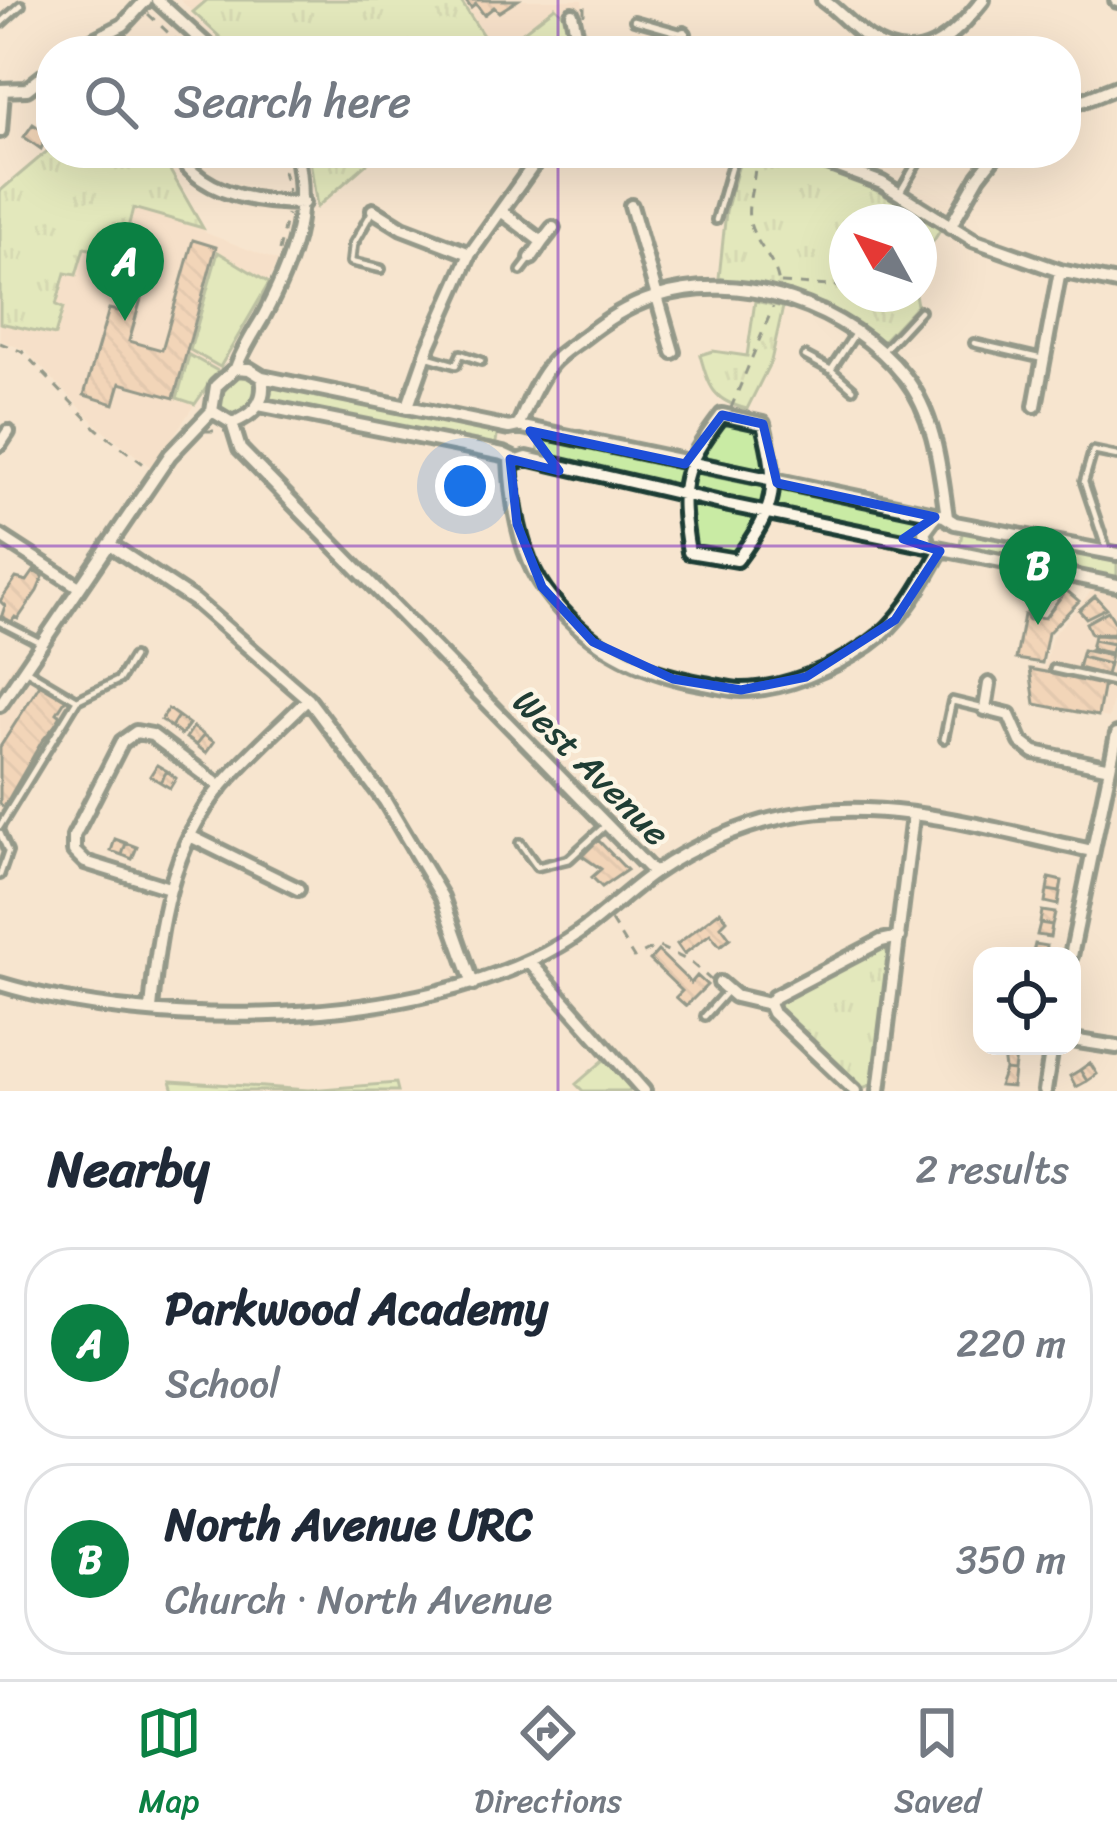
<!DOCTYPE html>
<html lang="en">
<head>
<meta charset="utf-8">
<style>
	:root { --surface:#fff; --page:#f6f6f7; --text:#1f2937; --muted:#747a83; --line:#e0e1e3; --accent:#0b8043 }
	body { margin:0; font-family:Sriracha,sans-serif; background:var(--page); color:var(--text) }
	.controls { position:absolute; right:36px; bottom:36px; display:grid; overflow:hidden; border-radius:24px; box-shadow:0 12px 48px #0002 }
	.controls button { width:108px; height:108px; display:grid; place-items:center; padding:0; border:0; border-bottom:3px solid var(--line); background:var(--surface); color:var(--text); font:60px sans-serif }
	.compass { position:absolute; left:829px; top:204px; width:108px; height:108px; border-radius:50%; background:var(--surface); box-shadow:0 12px 48px #0002; rotate:310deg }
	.you { position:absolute; left:465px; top:486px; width:42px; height:42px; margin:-30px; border:9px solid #fff; border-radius:50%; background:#1a73e8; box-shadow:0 0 0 18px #1a73e833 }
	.badge { display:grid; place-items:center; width:78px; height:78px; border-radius:50%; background:var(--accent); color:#fff; font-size:39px; font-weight:700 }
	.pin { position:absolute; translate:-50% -99px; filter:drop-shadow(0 3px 6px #0008) }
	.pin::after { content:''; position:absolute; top:63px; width:42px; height:36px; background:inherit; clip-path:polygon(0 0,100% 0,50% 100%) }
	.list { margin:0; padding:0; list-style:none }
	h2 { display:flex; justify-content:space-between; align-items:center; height:156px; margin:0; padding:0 48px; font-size:51px }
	h2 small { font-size:39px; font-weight:400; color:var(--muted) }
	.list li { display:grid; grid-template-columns:78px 1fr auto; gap:36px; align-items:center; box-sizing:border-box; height:192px; margin:0 24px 24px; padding:0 24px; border:3px solid var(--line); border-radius:48px }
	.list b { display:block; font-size:45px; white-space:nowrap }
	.list p { margin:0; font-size:39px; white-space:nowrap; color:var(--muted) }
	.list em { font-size:39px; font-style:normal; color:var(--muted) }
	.icon { flex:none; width:66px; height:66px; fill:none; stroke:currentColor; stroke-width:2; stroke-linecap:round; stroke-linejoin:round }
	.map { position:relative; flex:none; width:1117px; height:1091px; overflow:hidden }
	.search { position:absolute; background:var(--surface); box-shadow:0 12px 48px #0002; left:36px; right:36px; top:36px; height:132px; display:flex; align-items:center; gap:30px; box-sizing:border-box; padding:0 42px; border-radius:48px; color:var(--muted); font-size:45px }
	.sheet { height:588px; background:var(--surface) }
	nav { display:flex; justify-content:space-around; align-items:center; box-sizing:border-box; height:168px; border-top:3px solid var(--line); background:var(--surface); font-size:33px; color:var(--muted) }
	nav a { display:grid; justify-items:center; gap:6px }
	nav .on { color:var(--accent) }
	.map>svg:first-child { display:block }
	.built { fill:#f4dac0 }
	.grass { fill:#c9eba4; stroke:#74946c; stroke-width:3 }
	.park { fill:url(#park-tufts); stroke:#74946c; stroke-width:3 }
	.building { fill:url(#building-back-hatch); stroke:#1f3d34; stroke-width:3 }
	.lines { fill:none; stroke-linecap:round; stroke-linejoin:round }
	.service-casing { stroke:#1f3d34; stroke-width:14 }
	.minor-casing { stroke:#1f3d34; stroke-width:20 }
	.path { stroke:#1f3d34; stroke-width:3; stroke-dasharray:9 9; stroke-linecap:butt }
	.service { stroke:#fcf5e5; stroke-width:4.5 }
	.minor { stroke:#fcf5e5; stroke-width:10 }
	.marked { fill:none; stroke:#1d4ed8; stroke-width:9; stroke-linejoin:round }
	.grid { fill:none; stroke:#7b2cbf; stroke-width:3; stroke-opacity:0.55 }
	.labels { text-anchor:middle; stroke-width:9; stroke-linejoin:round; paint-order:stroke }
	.street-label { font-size:36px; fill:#1f3d34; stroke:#fcf5e5 }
</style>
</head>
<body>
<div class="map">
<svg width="1117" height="1091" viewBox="0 0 1117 1091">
	<defs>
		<pattern id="park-tufts" width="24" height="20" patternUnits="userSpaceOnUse" patternTransform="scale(3)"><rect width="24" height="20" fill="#c9eba4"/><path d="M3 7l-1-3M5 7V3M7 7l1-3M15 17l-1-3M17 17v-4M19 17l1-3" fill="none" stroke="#acca8e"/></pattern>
		<pattern id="building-back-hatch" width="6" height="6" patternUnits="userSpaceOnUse" patternTransform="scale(3)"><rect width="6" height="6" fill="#ecc09c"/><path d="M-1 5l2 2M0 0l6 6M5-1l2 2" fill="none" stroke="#caa687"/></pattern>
	</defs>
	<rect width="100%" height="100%" fill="#f7e5cf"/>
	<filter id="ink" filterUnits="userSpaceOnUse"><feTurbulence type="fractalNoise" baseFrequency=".00833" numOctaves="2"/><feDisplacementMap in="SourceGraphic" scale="24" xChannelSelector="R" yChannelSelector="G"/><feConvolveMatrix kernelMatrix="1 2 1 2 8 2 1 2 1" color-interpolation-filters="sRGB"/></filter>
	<g filter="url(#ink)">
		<path class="built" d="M180,0H582L584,11L565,16L554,7L498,51H235Z
			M51,148V153H160L206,233L278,261L237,341L152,468L99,427L25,350L0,340V191Z
			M1095,587L1117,593V682L1109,718L1035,704L1030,669L1031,666L1044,668L1052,636Z
			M16,660L73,696L79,703L0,832V685Z"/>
		<path class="grass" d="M218,252L269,283L220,367L190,350Z
			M189,355L218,371L195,404L177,398Z
			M245,374L258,383V398L244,413L228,418L218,409L217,401L235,376Z
			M271,383L498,430L495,448L268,401Z
			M721,422L760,431L767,471L699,455Z
			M541,438L680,469L676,487L537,456Z
			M696,473L764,487L760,505L692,491Z
			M779,489L922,519L918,538L775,509Z
			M687,504L758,518L732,555L696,548Z
			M963,529L1117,561V580L959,548Z
			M605,1059L633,1091H634H583L576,1084Z
			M171,1081L309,1090L396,1083L398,1091H174Z"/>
		<path class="park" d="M207,0H460L493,51H235L193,12Z
			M555,7L565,16L573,51H498Z
			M51,148V153H160L203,228L133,208L126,236L102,230L97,250L84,248L76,275L65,273L56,305L63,308L55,335L0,323V191Z
			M309,153H379L317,207Z
			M742,153C817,153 879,189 941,229L919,264V222H847V294H915L917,305L882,342L825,304L719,278L726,211Z
			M755,301L783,307L771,361L747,409C713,401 709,387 700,355L713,351L747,356Z
			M876,948L886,950L890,958L876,1076L871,1085L862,1088L781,1014L779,1005L785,996Z"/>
		<path class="building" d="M465,0H518L499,12L494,7L484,15L476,4L471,8Z
			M33,124L48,134L41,149L24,137Z
			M193,240L216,247L174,398L120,383L114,404L84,395L109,309L122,312L127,295L141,299L129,341L162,350Z
			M34,571L43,577L37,591L18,619L15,617L10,624L1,618L5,606L0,601L16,578L27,581Z
			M1066,590L1079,601L1048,633L1042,663L1016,659L1024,615L1045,618Z
			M1095,596L1106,608L1086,618L1079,610Z
			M1108,611L1116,624L1114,633L1091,634L1086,623Z
			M1094,635L1115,636L1113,644L1093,640Z
			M1093,640L1113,644L1111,653L1091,649Z
			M1083,650L1111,656L1109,664L1081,657Z
			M1081,657L1109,664L1106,675L1078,668Z
			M1030,669L1104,683L1098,716L1035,704Z
			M41,683L66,699L57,713L62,717L42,741L4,807L0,804V747Z
			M168,709L178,716L171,727L161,720Z
			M178,716L189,724L181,735L171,727Z
			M193,727L204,735L196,745L186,738Z
			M204,735L214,742L206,753L196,745Z
			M157,765L167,771L160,782L150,776Z
			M167,771L176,778L170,788L160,782Z
			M115,839L126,843L122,855L111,851Z
			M598,840L627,870L602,887L592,877L601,869L582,856Z
			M126,843L137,847L132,859L122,855Z
			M1049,878L1062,881L1060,892L1047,890Z
			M1047,890L1060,892L1058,905L1045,902Z
			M720,911L727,920L721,926L730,938L720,946L710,934L684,954L677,944Z
			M1042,911L1055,913L1052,925L1040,923Z
			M1040,923L1052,925L1050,937L1037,935Z
			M1035,944L1047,946L1046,956H1032Z
			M658,951L691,983L697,976L707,985L686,1006L676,997L682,991L650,960Z
			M1003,1054L1016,1056L1014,1071L1005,1070Z
			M1090,1063L1097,1074L1087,1081L1080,1070Z
			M1005,1070L1014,1071L1012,1087L999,1086Z
			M1080,1070L1087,1081L1076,1087L1070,1076Z"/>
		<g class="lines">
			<g class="service-casing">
				<path id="service" d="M634,20L684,34
					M0,24L21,5
					M849,169L856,153
					M899,194L920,158
					M373,210L353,245L351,262L381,269
					M716,220L735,153
					M521,271L531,258
					M974,343L1043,359
					M882,352L920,311
					M425,356L456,365L461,354L481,361
					M805,356L831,370L856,332
					M831,370L853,389
					M1106,548L1084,482L1093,451L1117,456
					M1032,615L1043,570
					M0,622L41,643
					M1054,669L1117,683
					M77,700L119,680L133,657
					M944,739L952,701L985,709
					M0,826L77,700L28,671
					M0,833L8,852L0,875
					M520,843L537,867L569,859L606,825
					M705,1016L728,990"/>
			</g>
			<g class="minor-casing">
				<path id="minor" d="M157,0L213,51
					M823,0C839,11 852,27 868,38C920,73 953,37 983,0
					M1116,0L1117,1
					M572,14L580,51
					M72,51L123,25L146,0
					M679,51L684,34
					M0,90L27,89L51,70
					M1066,107L1117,87
					M0,131L3,91
					M177,153C202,195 259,203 303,203
					M517,153L533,165
					M801,153L882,183L973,240L1060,271L1117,283
					M631,206L673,352
					M373,210L402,228L470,254
					M501,211L542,242L553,228
					M950,227L979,176L997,153
					M531,258L542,242
					M236,368C243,349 253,334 263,317C292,263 310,214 296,153
					M259,405L503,454L518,461L527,458L729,505L1117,585
					M408,406L429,346L470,254L542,153
					M1035,406L1060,271
					M212,411L232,423C254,415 267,401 262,377
					M722,415L763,424C779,489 777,506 737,560L689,552C678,485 681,469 722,415Z
					M232,423L240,449L654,873
					M518,426C527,406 535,385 548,368C556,356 571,347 583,338C606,320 627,306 655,297C741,269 850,307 905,377C936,417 940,469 947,517
					M0,444L8,432
					M510,459C512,502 519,554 545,590C585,645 639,673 705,684C716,686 730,690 741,690C784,690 834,668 869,644C902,621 921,585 940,551
					M0,536L79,587
					M109,544L195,601L308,699L385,801L442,897L473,984
					M928,545L924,532L935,517
					M989,684L985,709L1009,715L1021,742L1034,752L1110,768
					M0,705L170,455L212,411L216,386L236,368L249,369L262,377L509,428L518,426L944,516L955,523L1117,554
					M190,836L298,889
					M169,888L85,862L74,851V836L122,742L136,732L152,735L221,787
					M1071,956L1117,734
					M530,962L644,1091
					M720,983L735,996L769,1004
					M0,984C155,1031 418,1029 560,945C595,925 621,896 654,873C692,847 741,825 787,816C886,795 996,831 1092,851
					M151,1009C158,931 170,846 223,784C249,754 280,727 308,699
					M1072,1040L1117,1047
					M855,1091L773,1013L769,1004L774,997L881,941L899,937
					M879,1091L913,816
					M1045,1091L1052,1046"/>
			</g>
			<path class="path" d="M148,14L188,51
				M584,15V0
				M279,153L288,192
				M754,153C759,177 744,203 750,223C756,246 777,261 779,286
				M919,239L931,229
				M279,251L287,214
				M781,283L847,287
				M850,294L881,305L891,302L894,294
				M0,343L23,352L97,429L149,468
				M731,408L773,307
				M205,431H226
				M611,921L634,958L657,946L689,961L712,981"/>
			<use href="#service" class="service"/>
			<use href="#minor" class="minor"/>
		</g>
	</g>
	<path d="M0 0H1117V1091H0ZM722,415L763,424L777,483L935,517L903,539L940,551L895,620L806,677L741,690L673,679L593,642L542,587L517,524L510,459L559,471L530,431L685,464Z" fill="#f7e5cf" fill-opacity=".55" fill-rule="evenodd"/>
	<path class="marked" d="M722,415L763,424L777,483L935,517L903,539L940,551L895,620L806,677L741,690L673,679L593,642L542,587L517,524L510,459L559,471L530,431L685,464Z"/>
	<path class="grid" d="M558,0V51M558,153V1091M0,546H1117"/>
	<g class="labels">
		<g class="street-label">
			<text transform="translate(592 767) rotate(45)" y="13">West Avenue</text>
		</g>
	</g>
</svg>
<div class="controls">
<button><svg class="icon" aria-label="locate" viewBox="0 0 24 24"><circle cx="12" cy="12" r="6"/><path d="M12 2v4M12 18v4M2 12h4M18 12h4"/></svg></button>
</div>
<svg class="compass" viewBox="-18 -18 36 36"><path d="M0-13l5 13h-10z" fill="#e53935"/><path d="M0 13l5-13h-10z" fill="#747a83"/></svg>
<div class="you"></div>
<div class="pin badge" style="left:125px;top:321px">A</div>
<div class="pin badge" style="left:1038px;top:625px">B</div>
<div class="search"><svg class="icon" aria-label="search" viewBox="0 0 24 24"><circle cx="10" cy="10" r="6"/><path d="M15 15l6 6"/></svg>Search here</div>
</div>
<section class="sheet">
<h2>Nearby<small>2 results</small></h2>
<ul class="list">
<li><span class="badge">A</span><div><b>Parkwood Academy</b><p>School</p></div><em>220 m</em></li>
<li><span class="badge">B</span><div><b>North Avenue URC</b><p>Church · North Avenue</p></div><em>350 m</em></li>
</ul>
</section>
<nav>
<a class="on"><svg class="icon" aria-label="map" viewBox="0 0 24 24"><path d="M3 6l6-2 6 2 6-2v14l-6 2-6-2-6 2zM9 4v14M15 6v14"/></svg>Map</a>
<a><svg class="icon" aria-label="directions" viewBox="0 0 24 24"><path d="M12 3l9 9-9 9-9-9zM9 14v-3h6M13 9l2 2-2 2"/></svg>Directions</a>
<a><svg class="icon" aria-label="saved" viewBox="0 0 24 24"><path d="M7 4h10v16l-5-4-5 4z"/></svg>Saved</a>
</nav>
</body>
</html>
